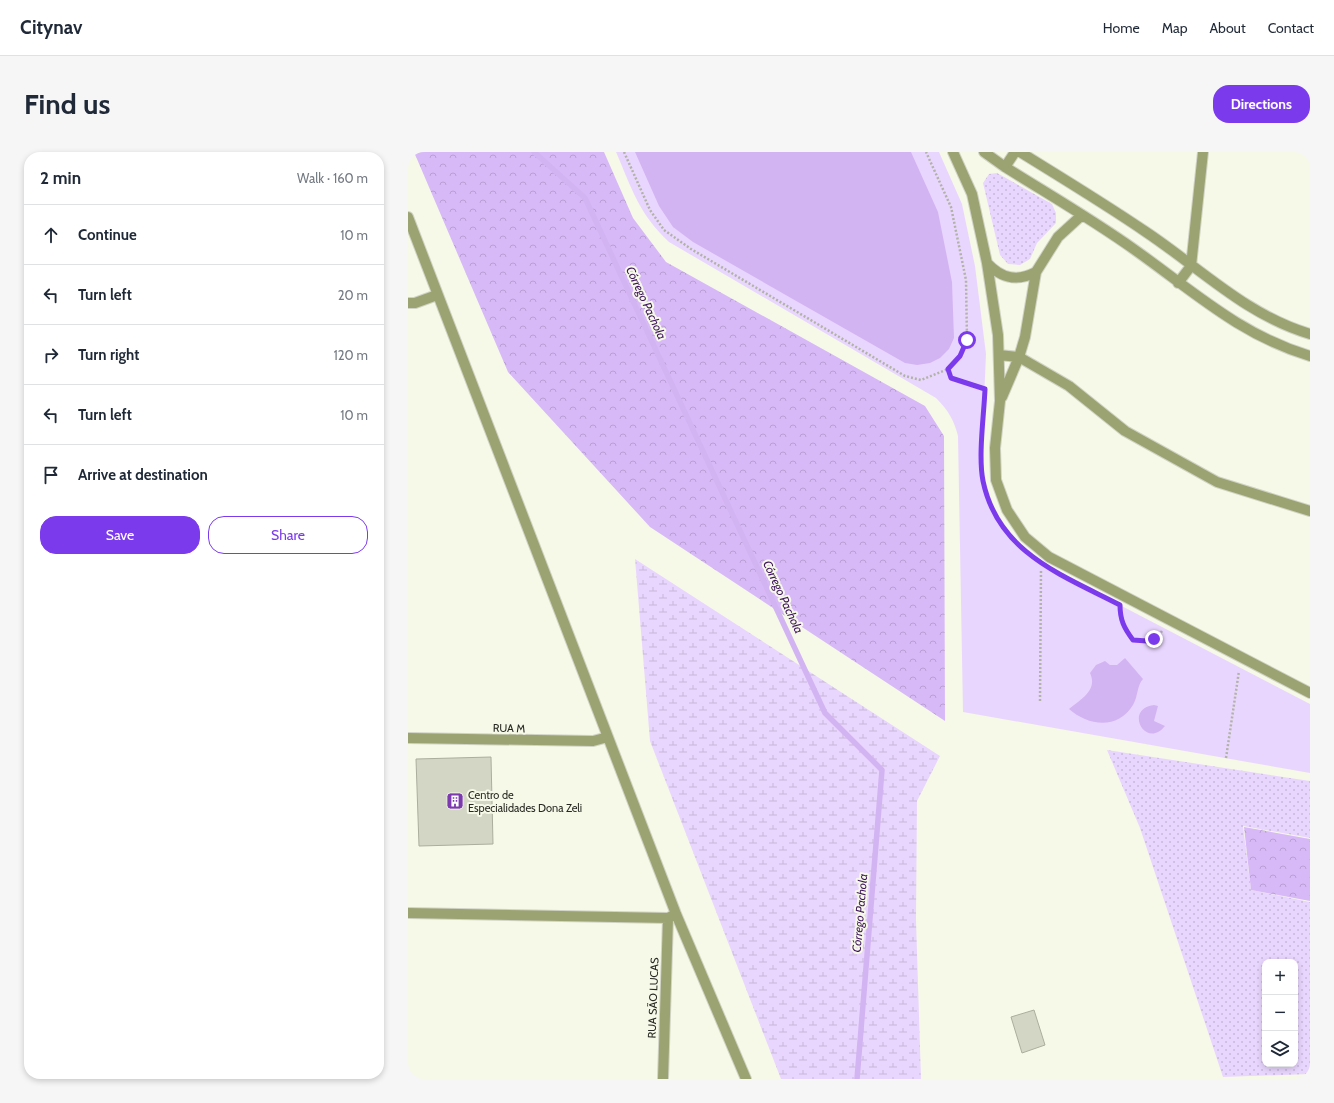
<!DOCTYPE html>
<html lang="en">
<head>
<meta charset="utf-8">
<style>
	:root { --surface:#fff; --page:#f6f6f7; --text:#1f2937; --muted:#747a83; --line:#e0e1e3; --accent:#7c3aed }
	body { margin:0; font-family:Cabin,sans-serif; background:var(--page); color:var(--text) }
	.controls { position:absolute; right:12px; bottom:12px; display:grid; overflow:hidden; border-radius:8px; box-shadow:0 2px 6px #0003 }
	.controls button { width:36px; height:36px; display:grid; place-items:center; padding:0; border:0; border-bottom:1px solid var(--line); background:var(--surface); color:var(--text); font:20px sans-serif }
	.stop { position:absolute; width:12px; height:12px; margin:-9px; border:3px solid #7c3aed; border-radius:50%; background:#fff }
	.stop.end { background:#7c3aed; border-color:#fff; box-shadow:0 1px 4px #0008 }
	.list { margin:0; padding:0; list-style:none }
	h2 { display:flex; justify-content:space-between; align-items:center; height:52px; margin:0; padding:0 16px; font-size:17px }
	h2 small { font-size:13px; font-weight:400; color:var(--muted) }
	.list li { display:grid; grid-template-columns:26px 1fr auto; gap:12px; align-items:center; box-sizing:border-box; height:60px; padding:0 16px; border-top:1px solid var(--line) }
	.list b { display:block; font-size:15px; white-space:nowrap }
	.list em { font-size:13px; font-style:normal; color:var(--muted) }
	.actions { display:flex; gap:8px; padding:12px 16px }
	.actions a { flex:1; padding:9px 0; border:1px solid var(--accent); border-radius:16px; text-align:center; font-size:14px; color:var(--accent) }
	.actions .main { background:var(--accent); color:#fff }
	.icon { flex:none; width:22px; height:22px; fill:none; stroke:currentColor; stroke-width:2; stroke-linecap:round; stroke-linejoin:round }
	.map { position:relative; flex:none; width:902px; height:927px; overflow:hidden; border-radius:16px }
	header { display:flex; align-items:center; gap:24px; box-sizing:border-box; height:56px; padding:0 20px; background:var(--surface); border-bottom:1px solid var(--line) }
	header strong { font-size:19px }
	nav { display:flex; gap:22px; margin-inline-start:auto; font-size:14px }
	.intro { display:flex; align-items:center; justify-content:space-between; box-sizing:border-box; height:96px; padding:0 24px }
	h1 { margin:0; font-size:28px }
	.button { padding:10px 18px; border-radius:16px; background:var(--accent); color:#fff; font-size:14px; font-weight:700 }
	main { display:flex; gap:24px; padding:0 24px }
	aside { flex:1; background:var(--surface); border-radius:16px; box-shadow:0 2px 6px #0003 }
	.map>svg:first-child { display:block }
	.grass { fill:url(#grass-dots); fill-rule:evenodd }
	.forest { fill:url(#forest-crowns) }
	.wetland { fill:url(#wetland-marsh) }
	.park { fill:#e9d6fe }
	.water { fill:#d3b4f2 }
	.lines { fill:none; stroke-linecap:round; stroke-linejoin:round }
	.stream { stroke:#d3b4f2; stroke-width:5.5 }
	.building { fill:#d3d6c5; stroke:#abae9d }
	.street-casing { stroke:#d1d3c4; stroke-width:12 }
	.path { stroke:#b0b3a5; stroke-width:2.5; stroke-dasharray:2 2; stroke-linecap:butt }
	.street { stroke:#9ca372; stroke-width:10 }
	.route { stroke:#7c3aed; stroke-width:5 }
	.labels { text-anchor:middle; stroke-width:4; stroke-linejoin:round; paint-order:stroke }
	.street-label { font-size:11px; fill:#272822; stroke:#f6f9e8 }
	.poi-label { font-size:11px; fill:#272822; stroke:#f6f9e8; text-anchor:start }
	.water-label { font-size:12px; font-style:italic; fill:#3d145b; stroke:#f6f9e8 }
</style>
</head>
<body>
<header>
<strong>Citynav</strong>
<nav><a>Home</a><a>Map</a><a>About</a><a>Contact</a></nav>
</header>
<div class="intro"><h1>Find us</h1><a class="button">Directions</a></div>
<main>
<aside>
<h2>2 min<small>Walk · 160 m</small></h2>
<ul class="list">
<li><svg class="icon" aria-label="ahead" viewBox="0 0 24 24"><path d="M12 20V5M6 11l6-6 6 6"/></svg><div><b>Continue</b></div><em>10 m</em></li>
<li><svg class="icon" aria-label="left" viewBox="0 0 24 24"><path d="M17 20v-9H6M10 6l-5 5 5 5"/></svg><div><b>Turn left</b></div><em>20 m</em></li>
<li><svg class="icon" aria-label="right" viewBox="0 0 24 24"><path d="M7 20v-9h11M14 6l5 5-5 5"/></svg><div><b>Turn right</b></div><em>120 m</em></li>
<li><svg class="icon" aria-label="left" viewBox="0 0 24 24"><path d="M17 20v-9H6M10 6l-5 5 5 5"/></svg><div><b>Turn left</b></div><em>10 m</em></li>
<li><svg class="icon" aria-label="arrive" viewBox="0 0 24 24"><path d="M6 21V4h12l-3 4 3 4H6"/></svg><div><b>Arrive at destination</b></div></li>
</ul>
<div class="actions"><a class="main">Save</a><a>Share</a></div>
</aside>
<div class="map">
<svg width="902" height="927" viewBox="0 0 902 927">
	<defs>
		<pattern id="grass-dots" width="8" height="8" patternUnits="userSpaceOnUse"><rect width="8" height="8" fill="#e9d6fe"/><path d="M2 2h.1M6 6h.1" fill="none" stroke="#c8b8d9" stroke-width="1.8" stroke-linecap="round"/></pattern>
		<pattern id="forest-crowns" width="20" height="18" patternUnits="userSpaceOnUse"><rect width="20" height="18" fill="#d8b9f8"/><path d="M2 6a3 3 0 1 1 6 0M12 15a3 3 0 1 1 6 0" fill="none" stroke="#b99fd4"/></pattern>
		<pattern id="wetland-marsh" width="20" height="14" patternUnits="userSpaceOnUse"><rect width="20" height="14" fill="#e9d6fe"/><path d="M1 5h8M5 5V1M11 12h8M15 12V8" fill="none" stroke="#c8b8d9"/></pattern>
	</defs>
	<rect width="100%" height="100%" fill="#f6f9e8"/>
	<path class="grass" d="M589,21L644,52L648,61V71L629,91L622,107L612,113L600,112L592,103L575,31L581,22Z
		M699,598L902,629V686L835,674L843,738L902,750V922L815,925L732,676ZM857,810H887V912H857Z"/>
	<path class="forest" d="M6,0H196L225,66L258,110L517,254L536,284L537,569L242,375L100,220Z
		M836,675L902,687V749L843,738Z"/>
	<path class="wetland" d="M227,407L532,604L509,649L508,768L513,927H373L242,589Z"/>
	<path class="park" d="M208,0H531L554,52L567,114L578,202L574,293L575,328L586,361L606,390L633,412L902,552V621L555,560L550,284C546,268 540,258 528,246L261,90C231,62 224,37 208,0Z"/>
	<path class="water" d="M227,0H503L530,60L544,130L546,186L541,197L532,206L522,211L509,213L497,211L285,90L265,75L251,54Z
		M717,506L735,527C729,533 730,545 725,553C710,578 680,574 661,557C673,547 690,538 682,521L688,513L697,509L702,513H709Z
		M746,553L750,554L746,569L757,574C738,598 715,557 746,553Z"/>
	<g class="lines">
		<path class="stream" d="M126,0L177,46L417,561L474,618L449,927"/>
	</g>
	<path class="building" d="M83,605L85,692L11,694L8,607Z
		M626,858L637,893L614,901L603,865Z"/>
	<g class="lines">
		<g class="street-casing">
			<path id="street" d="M545,0L564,42L579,111L590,183L592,249L587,296L588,328L599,358L617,385L641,405L902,541
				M576,0L597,15C640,42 685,68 727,98C785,139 832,183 902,204
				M612,0C654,26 697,52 738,80C792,116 838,163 902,182
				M597,15L607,0
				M0,65L268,762L338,927
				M579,111C594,127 609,130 628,120
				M770,131L783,114L795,0
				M0,151H7L29,143
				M591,203L611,205L661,234L717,279L809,330L902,359
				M594,245L611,205L617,185L628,120L650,85L674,63
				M0,586L185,589L200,585
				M0,761L260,766L268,762
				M255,927L260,766"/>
		</g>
		<path class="path" d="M216,0L242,58L256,78L283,97L497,224L513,228L540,217L552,204L559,188L558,128L543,55L518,0
			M540,217L543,226L577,237
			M576,254V243
			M712,458C713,470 718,478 725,488C737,491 747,489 754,479
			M632,549L633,417
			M818,606L831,519"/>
		<use href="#street" class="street"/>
	</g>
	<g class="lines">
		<path class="route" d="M559,188L552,204L540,217L543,226L577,237C576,263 570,304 575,329C590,401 654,423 712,453C712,468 716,476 725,488L739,489L746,487"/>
	</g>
	<defs>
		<g id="building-square" transform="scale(0.9)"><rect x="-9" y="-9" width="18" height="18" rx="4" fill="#7c3aae" stroke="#f6f9e8"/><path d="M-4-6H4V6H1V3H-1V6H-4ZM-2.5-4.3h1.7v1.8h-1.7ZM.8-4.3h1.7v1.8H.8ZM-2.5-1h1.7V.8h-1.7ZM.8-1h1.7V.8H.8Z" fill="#fff"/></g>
	</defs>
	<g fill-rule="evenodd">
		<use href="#building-square" x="47" y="649"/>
	</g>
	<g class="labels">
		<g class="street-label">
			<text transform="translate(101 576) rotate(1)" y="4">RUA M</text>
			<text transform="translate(245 846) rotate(-88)" y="4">RUA SÃO LUCAS</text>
		</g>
		<g class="poi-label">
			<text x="60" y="647">Centro de<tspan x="60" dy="13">Especialidades Dona Zeli</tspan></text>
		</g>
		<g class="water-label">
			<text transform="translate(238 151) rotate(65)" y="4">Córrego Pachola</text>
			<text transform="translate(375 445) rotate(65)" y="4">Córrego Pachola</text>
			<text transform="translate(452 761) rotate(-85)" y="4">Córrego Pachola</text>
		</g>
	</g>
</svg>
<div class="controls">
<button>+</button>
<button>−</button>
<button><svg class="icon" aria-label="layers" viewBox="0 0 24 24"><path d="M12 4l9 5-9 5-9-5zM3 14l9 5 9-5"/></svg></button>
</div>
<div class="stop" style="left:559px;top:188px"></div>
<div class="stop end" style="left:746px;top:487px"></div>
</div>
</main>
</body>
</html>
